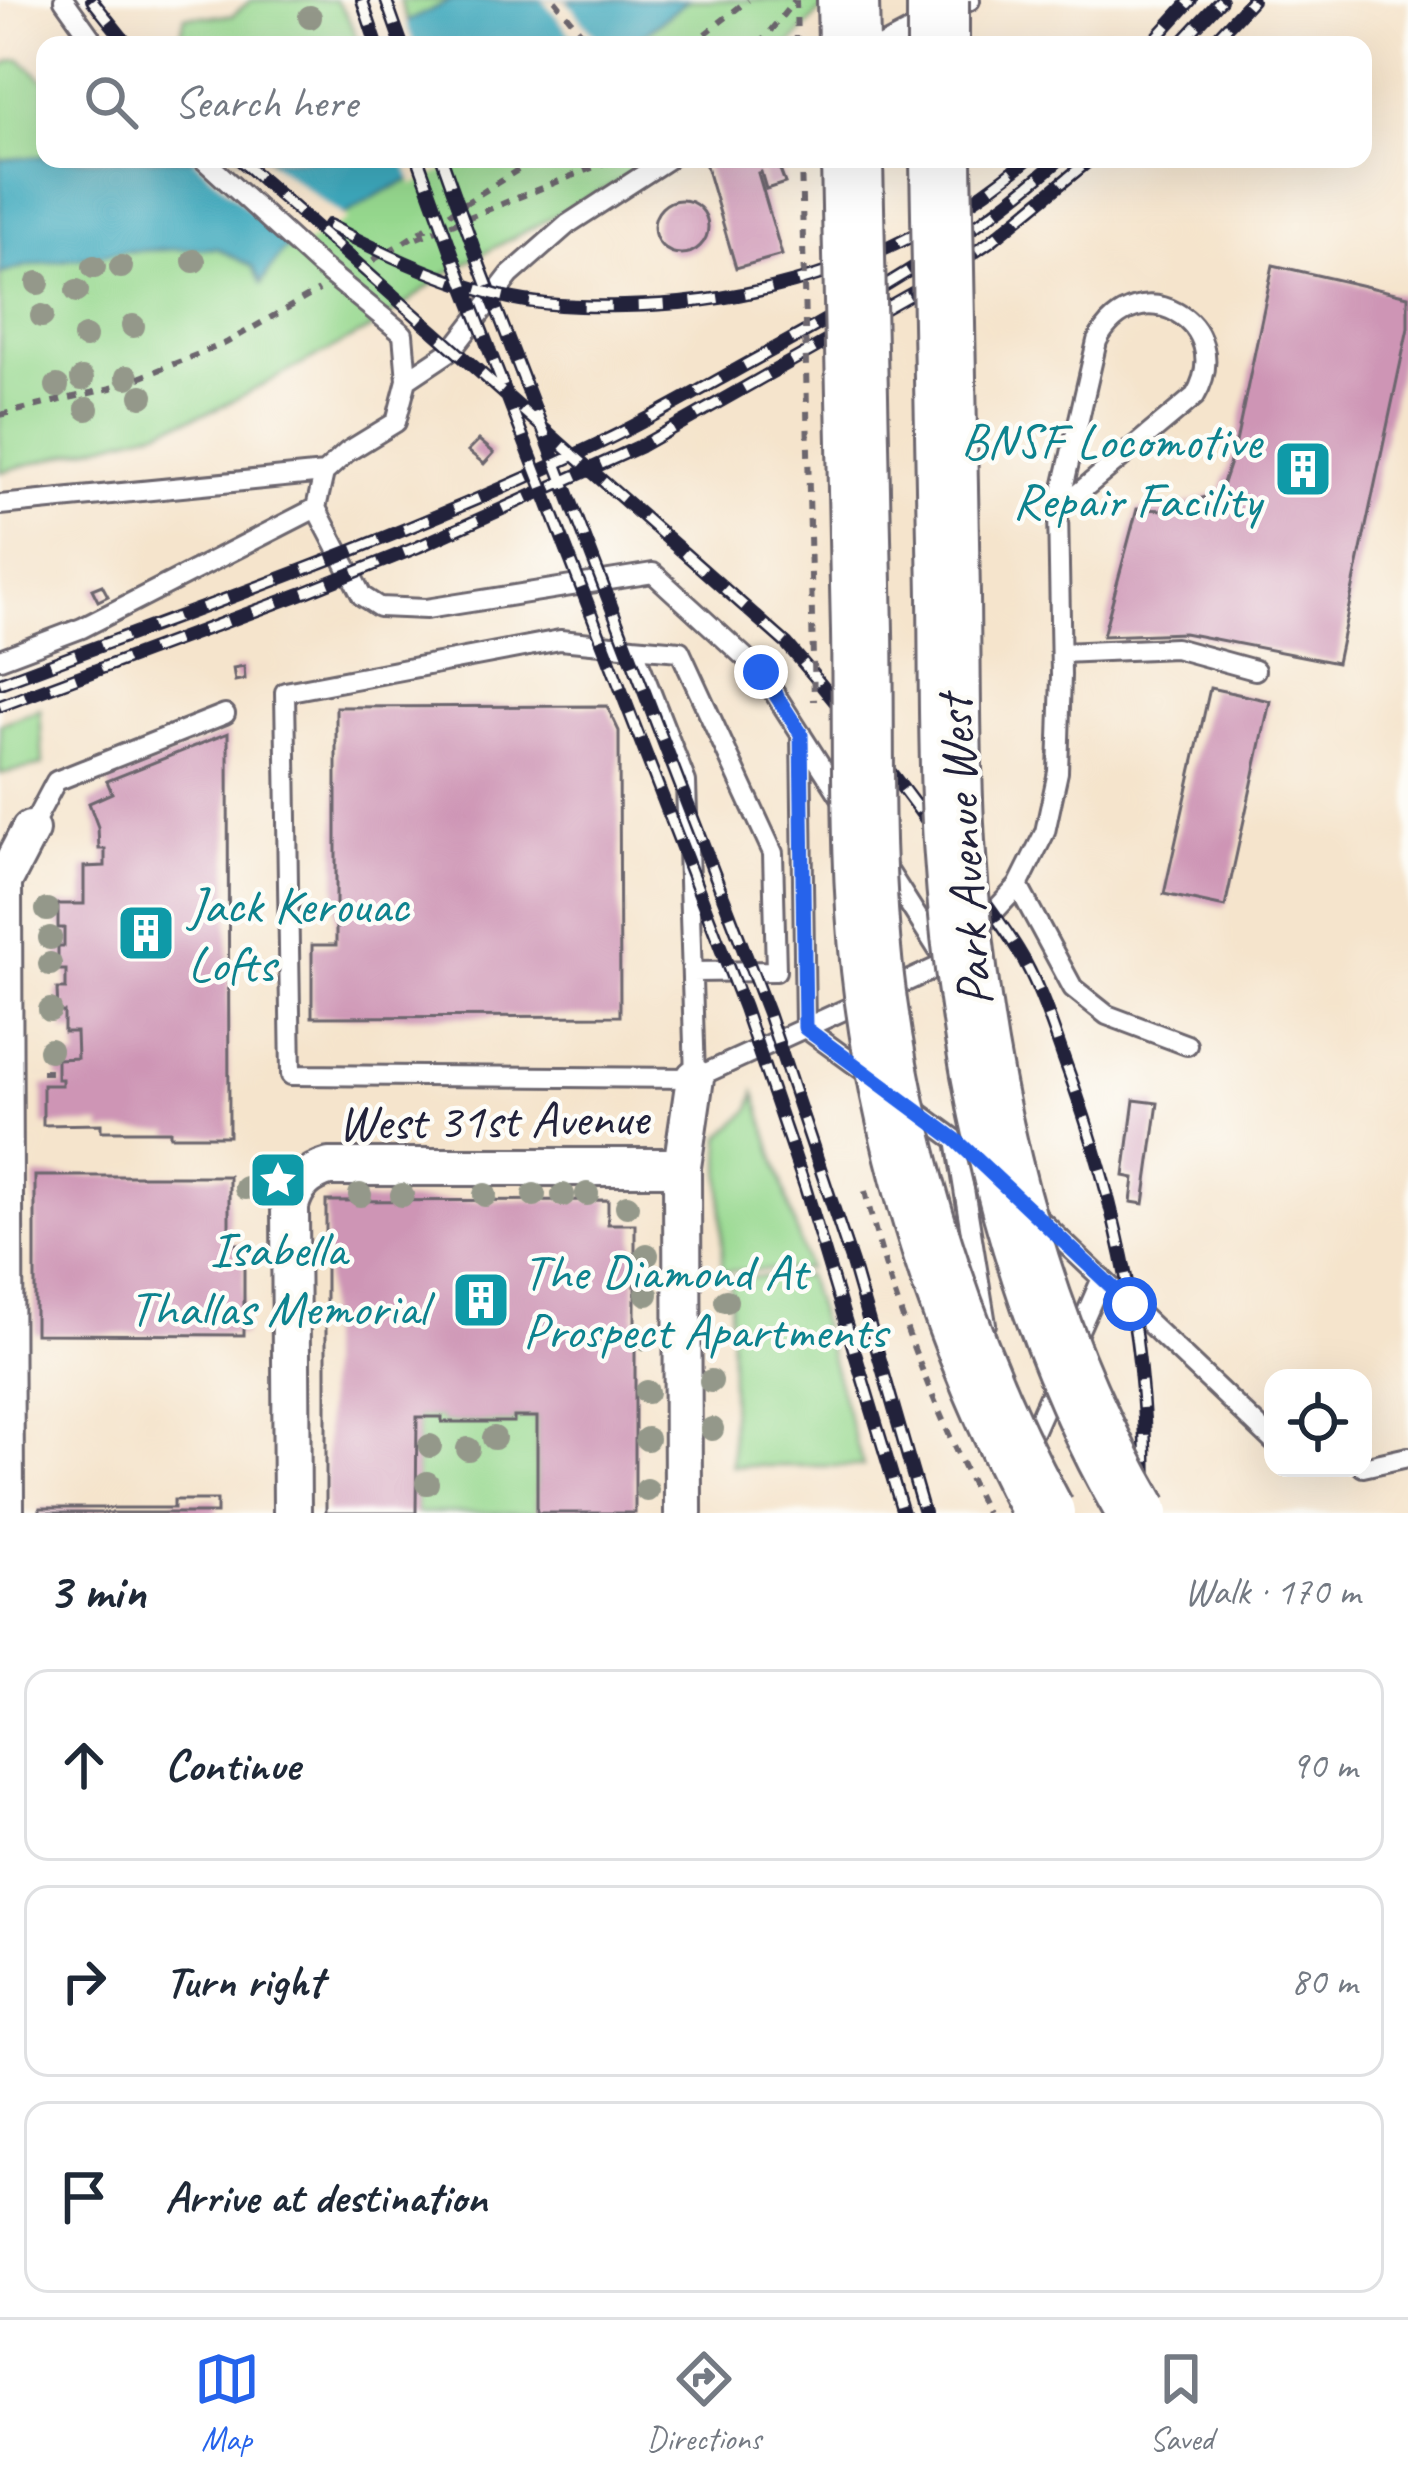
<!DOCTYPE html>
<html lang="en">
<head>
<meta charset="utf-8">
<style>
	:root { --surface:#fff; --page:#f2f2f3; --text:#1f2937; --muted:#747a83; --line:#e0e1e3; --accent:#2563eb }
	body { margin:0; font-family:Caveat,sans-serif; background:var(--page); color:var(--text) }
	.controls { position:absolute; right:36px; bottom:36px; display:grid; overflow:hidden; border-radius:24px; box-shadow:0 12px 48px #0002 }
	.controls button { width:108px; height:108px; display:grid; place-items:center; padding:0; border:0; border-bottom:3px solid var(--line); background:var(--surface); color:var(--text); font:60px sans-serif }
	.stop { position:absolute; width:36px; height:36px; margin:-27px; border:9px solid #2563eb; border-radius:50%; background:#fff }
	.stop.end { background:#2563eb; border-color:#fff; box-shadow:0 3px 12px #0008 }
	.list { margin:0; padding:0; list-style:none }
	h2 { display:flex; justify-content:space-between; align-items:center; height:156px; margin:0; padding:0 48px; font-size:51px }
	h2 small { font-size:39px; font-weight:400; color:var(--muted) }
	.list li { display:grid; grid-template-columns:78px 1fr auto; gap:36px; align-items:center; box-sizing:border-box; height:192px; margin:0 24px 24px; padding:0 24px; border:3px solid var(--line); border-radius:24px }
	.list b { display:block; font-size:45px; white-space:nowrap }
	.list em { font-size:39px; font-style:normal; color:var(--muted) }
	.icon { flex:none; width:66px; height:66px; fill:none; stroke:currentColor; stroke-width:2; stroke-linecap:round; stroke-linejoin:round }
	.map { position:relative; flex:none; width:1408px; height:1513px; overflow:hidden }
	.search { position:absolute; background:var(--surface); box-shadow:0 12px 48px #0002; left:36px; right:36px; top:36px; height:132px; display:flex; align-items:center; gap:30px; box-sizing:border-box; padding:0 42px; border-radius:24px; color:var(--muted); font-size:45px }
	.sheet { height:804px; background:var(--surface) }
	nav { display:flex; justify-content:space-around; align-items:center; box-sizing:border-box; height:168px; border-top:3px solid var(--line); background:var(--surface); font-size:33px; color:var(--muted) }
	nav a { display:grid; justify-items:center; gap:6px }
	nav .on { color:var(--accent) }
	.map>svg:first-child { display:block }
	.green { fill:#96d88e; stroke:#5c7d64; stroke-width:3 }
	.water { fill:#3ea9bd; stroke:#30667c; stroke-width:3 }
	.pier { fill:#f5e4cc }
	.building { fill:#ce95b5 }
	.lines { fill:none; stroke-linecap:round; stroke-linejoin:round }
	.lane-casing { stroke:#6c666e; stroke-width:24 }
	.street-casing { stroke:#6c666e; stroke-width:42 }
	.primary-casing { stroke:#6c666e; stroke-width:66 }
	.path { stroke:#6c666e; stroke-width:6; stroke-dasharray:9 9; stroke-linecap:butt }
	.lane { stroke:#fff; stroke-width:18 }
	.street { stroke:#fff; stroke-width:36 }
	.primary { stroke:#fff; stroke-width:60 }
	.rail-casing { stroke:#22223b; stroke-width:14 }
	.rail { stroke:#fdfcf7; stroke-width:9; stroke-dasharray:27; stroke-linecap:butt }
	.lane-bridge-casing { stroke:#6c666e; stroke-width:24; stroke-linecap:butt }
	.primary-bridge-casing { stroke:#6c666e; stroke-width:66; stroke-linecap:butt }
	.path-bridge { stroke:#6c666e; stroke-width:6; stroke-dasharray:9 9; stroke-linecap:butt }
	.lane-bridge { stroke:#fff; stroke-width:18 }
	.primary-bridge { stroke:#fff; stroke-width:60 }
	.tree { fill:#94988a }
	.route { stroke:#2563eb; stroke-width:15 }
	.labels { text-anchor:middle; stroke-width:9; stroke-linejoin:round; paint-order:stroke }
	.culture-label { font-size:51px; fill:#0d838f; stroke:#fdfcf7; text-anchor:start }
	.street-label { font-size:51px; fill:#22223b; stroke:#fdfcf7 }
</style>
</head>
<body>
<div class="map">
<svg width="1408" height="1513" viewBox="0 0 1408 1513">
	<rect width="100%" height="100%" fill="#fdfcf7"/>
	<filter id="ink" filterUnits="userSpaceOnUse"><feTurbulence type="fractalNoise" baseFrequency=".00833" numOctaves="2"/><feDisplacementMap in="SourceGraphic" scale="24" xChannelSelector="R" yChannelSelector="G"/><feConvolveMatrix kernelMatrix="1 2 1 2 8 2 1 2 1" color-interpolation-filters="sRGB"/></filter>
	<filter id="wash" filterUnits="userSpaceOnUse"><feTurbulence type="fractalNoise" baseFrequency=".004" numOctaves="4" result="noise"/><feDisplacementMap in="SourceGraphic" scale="48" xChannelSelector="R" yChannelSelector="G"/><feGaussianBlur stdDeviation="2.7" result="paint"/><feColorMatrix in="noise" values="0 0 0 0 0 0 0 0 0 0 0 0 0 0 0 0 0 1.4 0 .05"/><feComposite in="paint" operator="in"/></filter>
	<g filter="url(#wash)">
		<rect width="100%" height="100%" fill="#f5e4cc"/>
		<path class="green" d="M251,0H335L346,13L359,45H179L185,16H232Z
			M400,0H452L407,22Z
			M688,0H830L790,45H631Z
			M20,59L45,81V156L0,160V68L10,61Z
			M456,159H661L445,274L377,325L215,410L158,430L0,472V274L26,266L127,251L217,248L253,267L262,283L282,251L381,193Z
			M40,709L43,765L0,774V724Z
			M755,1093L808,1269L722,1271L721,1137L750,1110Z
			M807,1276L863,1466H732L730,1277Z
			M417,1417H442L443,1422H513L514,1417H537V1513H416Z"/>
		<path class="water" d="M452,0H688L631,45H359Z
			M45,156V159H456L381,193L283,251L261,283L253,267L217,248L127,251L26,266L0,274V160Z"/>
		<path class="pier" d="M543,0H566L602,45H579Z
			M404,16L414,45H362L360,38Z
			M193,159H266L348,219L295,251Z
			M403,159H454L457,165L413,185Z"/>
		<g id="blocks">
			<path class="building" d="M704,159H776L785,183L766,189L761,172L758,173L782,255L736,268Z
				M654 227a27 27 0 1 1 54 0a27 27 0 1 1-54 0Z
				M1273,265L1408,296V328L1337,663L1184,633L1103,636L1137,509L1168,510L1220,492L1235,447Z
				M479,440L494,453L484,464L468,451Z
				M102,585L108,596L98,601L92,589Z
				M244,666L245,679L235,681L233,668Z
				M1210,688L1270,701L1225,907L1164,894Z
				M607,706L619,731L620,1016L312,1017V945H336V707Z
				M228,733L229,1136H170V1131H101V1124L43,1125V1085H62V1079H57V1059L77,1058L76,1032H64V1012H58L57,989H66V970H58V946H64V928H58V904H84V867L105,866V849H99L98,827L89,803L112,793L107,781Z
				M1134,1100L1158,1103L1144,1204L1131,1202L1134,1178L1124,1176Z
				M35,1176H229V1244H244V1335L35,1334Z
				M608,1200V1224H635V1513H537V1417H514V1422H442V1417H417L416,1513H326V1201Z
				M174,1500H217V1513H40V1508H174Z"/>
		</g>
	</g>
	<g filter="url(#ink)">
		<use href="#blocks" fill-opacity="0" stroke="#6c666e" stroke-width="3"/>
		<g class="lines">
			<g class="lane-casing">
				<path id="lane" d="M64,0L96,45
					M884,45L970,0
					M385,319L403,334L407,380L396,422L347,452L324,473L316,508L362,596L379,607L426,609L653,573L761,672L844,802
					M407,380L452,350L510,275L568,224L668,159
					M0,505L324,473
					M633,647L680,651L773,853L776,971L692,972
					M1061,653L1175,648L1255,670
					M0,659L82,628L316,508
					M801,734L805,1028L875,1079
					M30,830L56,781L225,714
					M885,866L944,959
					M1018,886L1073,988L1107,1015L1187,1045
					M976,931L1018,886L1045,832L1058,772L1061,675L1058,510L1195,396C1238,322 1136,266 1097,341L1058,510
					M695,1078L686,782L633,647L560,640L285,692L291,1075L695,1078L947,963L953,956
					M911,1107L956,1140L983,1165
					M956,1140L986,1324
					M1033,1213L1273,1441
					M1073,1344L1102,1278
					M1026,1448L1056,1380
					M1363,1467L1408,1457"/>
			</g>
			<g class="street-casing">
				<path id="street" d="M5,1513L3,882L30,830
					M292,1513L290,1206C296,1184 308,1173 329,1167H682
					M683,1513L682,1167L695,1078"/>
			</g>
			<g class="primary-casing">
				<path id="primary" d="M848,0L849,45"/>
			</g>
			<path class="path" d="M555,0L591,45
				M796,0L797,45
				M691,45L748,0
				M759,45L795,0
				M417,238L614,159
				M357,269L401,244L535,159
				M0,415L119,386L226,343L319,290
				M42,1072H57"/>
			<use href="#lane" class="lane"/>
			<use href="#street" class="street"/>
			<use href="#primary" class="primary"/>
			<g class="rail-casing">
				<path id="rail" d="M92,0L128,45
					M362,0L377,45
					M386,0L402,45
					M1150,45L1191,0
					M1179,45L1221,0
					M1210,45L1252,0
					M239,159L787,644C847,714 902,785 955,860C976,890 999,919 1018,950C1038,982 1051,1022 1064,1059C1118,1204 1151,1357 1145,1513
					M418,159L456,264L744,1008L805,1187L903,1513
					M442,159L480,266L768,1013L852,1263L924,1513
					M329,225C383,254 437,279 497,295C538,306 582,307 624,306C773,304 914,255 1028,159
					M0,683C200,608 405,537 598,444C655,417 710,384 765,354C869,297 971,238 1060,159
					M0,706L306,592L418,547L641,446L930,283L991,241L1091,159"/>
			</g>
			<use href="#rail" class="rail"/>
			<g class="lane-bridge-casing">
				<path id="lane-bridge" d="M203,159L319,265L385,319"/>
			</g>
			<g class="primary-bridge-casing">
				<path id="primary-bridge" d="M938,0V45
					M852,159C855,317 859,475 862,632C864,745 860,857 872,969C892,1153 956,1350 1044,1513
					M941,159C943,305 946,451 949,596C950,678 949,761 954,842C969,1076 1020,1310 1138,1513"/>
			</g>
			<path class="path-bridge" d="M801,159L814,701
				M865,1191C892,1303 935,1410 986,1513"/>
			<use href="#lane-bridge" class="lane-bridge"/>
			<use href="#primary-bridge" class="primary-bridge"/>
		</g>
		<g class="tree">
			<circle cx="310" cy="17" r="12"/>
			<circle cx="194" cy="261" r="12"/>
			<circle cx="94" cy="267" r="12"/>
			<circle cx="121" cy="267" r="12"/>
			<circle cx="38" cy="283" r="12"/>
			<circle cx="77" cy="291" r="12"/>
			<circle cx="42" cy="316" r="12"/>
			<circle cx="133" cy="326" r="12"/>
			<circle cx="85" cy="337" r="12"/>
			<circle cx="127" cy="377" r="12"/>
			<circle cx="82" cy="379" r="12"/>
			<circle cx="57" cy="386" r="12"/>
			<circle cx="142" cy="396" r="12"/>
			<circle cx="87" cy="409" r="12"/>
			<circle cx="47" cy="910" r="12"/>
			<circle cx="50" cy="938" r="12"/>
			<circle cx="50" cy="964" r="12"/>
			<circle cx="50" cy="1010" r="12"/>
			<circle cx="50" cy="1050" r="12"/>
			<circle cx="246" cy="1188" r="12"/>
			<circle cx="587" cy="1194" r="12"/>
			<circle cx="360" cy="1195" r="12"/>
			<circle cx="402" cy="1195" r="12"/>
			<circle cx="485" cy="1195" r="12"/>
			<circle cx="534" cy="1195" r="12"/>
			<circle cx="563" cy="1195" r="12"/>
			<circle cx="627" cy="1206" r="12"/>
			<circle cx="647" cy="1255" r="12"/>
			<circle cx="647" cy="1294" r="12"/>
			<circle cx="726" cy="1301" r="12"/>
			<circle cx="647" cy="1339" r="12"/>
			<circle cx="711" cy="1381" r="12"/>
			<circle cx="647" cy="1392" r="12"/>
			<circle cx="712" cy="1429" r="12"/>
			<circle cx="494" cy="1438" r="12"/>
			<circle cx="647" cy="1439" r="12"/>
			<circle cx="430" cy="1446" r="12"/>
			<circle cx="468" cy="1449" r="12"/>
			<circle cx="427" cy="1483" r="12"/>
			<circle cx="647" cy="1490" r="12"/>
		</g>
	</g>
	<g class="lines" filter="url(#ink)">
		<path class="route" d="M761,672L801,734L805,1028L956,1140L1130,1304"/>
	</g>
	<defs>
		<g id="building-square" transform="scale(3)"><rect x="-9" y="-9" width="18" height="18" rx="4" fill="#0f9aa8" stroke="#fdfcf7"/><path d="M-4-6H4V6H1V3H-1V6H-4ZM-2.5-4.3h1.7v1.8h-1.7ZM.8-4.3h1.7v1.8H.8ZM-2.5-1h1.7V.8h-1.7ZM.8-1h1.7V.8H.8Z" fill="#fff"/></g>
		<g id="sight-square" transform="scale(3)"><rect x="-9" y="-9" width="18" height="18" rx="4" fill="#0f9aa8" stroke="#fdfcf7"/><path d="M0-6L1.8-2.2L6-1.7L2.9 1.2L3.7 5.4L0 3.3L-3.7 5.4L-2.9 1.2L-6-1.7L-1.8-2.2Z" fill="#fff"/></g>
	</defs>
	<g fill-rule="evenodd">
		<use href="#building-square" x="1303" y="469"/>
		<use href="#building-square" x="146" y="933"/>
		<use href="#sight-square" x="278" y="1180"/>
		<use href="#building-square" x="481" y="1300"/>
	</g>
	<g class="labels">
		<g class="culture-label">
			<text x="1261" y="458" text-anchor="end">BNSF Locomotive<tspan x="1261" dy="59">Repair Facility</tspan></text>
			<text x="188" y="922">Jack Kerouac<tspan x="188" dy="59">Lofts</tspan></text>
			<text x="278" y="1266" text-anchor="middle">Isabella<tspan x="278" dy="59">Thallas Memorial</tspan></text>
			<text x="523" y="1289">The Diamond At<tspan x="523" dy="59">Prospect Apartments</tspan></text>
		</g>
		<g class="street-label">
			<text transform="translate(963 851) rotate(-94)" y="18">Park Avenue West</text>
			<text transform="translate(493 1119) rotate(-1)" y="18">West 31st Avenue</text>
		</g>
	</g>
</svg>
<div class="controls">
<button><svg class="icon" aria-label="locate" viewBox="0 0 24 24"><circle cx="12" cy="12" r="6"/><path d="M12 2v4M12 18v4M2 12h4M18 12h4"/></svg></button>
</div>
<div class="stop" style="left:1130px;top:1304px"></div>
<div class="stop end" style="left:761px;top:672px"></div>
<div class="search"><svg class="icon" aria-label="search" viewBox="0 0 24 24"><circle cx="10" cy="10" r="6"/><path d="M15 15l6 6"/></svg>Search here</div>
</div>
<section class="sheet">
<h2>3 min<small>Walk · 170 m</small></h2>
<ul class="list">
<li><svg class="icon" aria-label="ahead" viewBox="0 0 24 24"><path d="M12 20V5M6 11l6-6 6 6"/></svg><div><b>Continue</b></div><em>90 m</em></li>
<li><svg class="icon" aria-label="right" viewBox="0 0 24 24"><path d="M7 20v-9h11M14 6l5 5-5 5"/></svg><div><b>Turn right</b></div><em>80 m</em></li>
<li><svg class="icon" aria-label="arrive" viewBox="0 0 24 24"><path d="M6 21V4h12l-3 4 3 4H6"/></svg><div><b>Arrive at destination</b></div></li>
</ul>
</section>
<nav>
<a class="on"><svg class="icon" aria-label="map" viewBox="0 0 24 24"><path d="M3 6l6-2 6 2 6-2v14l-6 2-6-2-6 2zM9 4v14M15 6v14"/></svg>Map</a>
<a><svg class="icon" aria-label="directions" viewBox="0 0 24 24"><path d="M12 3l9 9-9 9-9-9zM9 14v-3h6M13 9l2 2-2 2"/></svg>Directions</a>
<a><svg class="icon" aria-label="saved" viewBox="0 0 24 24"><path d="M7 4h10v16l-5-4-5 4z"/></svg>Saved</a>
</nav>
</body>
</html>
